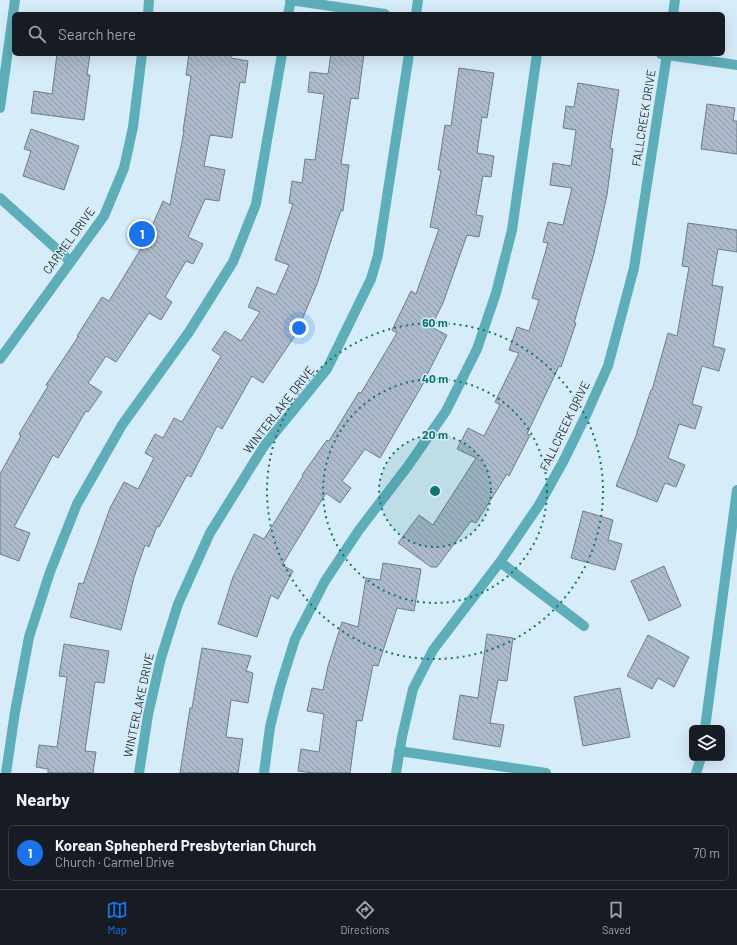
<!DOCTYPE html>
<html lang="en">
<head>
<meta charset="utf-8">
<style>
	:root { --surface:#171b24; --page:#242831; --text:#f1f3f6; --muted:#9ea1a6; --line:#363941; --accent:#1a73e8 }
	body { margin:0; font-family:Barlow,sans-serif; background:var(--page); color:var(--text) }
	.controls { position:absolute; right:12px; bottom:12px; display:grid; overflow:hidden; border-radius:6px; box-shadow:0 4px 16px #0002 }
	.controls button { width:36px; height:36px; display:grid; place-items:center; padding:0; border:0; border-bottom:1px solid var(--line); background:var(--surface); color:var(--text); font:20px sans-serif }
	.you { position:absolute; left:299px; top:328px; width:14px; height:14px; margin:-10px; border:3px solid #fff; border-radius:50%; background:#1a73e8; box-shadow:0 0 0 6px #1a73e833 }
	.badge { display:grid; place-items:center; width:26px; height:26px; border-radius:50%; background:var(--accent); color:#fff; font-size:13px; font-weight:700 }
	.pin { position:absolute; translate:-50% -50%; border:2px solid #fff; box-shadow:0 1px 4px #0006 }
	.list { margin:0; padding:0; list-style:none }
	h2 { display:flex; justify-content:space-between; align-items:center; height:52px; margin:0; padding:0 16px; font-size:17px }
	h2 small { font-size:13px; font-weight:400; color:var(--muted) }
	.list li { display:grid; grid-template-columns:26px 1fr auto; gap:12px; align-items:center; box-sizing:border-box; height:56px; margin:0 8px 8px; padding:0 8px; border:1px solid var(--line); border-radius:6px }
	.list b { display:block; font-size:15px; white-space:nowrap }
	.list p { margin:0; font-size:13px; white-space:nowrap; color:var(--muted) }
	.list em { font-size:13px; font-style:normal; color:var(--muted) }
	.icon { flex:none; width:22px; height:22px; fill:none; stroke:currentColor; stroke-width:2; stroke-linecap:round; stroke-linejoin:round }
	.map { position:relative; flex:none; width:737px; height:773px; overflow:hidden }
	.search { position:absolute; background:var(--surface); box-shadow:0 4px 16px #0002; left:12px; right:12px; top:12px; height:44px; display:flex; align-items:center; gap:10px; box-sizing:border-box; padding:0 14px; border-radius:6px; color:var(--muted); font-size:15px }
	.sheet { height:116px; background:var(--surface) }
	nav { display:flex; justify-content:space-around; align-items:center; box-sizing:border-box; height:56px; border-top:1px solid var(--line); background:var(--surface); font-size:11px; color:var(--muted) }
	nav a { display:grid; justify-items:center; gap:2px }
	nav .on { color:var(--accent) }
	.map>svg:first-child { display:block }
	.building { fill:url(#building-back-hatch); stroke:#6f7c8c }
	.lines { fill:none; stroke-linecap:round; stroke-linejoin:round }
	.service { stroke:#5eaeba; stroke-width:10 }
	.minor { stroke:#5eaeba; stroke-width:10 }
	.tertiary { stroke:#5eaeba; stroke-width:10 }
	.ring { fill:none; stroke:#0f766e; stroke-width:2; stroke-dasharray:2 4 }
	.labels { text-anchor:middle; stroke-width:3; stroke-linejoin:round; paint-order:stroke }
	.street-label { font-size:12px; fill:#272f34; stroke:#d6ecf8 }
	.centre { fill:#0f766e; stroke:#d6ecf8; stroke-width:2 }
	.ring-label { font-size:12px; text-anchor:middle; font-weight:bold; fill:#0f766e; stroke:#d6ecf8; stroke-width:3; stroke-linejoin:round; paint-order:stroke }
</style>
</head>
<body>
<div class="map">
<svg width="737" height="773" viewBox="0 0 737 773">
	<defs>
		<pattern id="building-back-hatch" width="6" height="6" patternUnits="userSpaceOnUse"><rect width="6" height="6" fill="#acbacb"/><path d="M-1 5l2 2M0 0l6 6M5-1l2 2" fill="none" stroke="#8c98a6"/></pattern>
	</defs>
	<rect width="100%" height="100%" fill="#d6ecf8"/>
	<path class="building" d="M57,54H90L87,75H90L84,120L31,113L34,91L52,94Z
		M189,54H231V58L248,61L245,83L240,82L232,138L210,135L204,166L225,170L219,201L205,199L188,237L203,244L193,264L186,261L165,297L172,302L161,320L149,313L116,362L106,356L88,383L102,392L88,412L86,411L58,458L53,455L14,527L30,533L19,561L0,554V474L21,436L19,434L48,386L46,385L78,337L77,336L102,297L109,301L145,242L163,201L170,205L184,131H183L191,76L186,75Z
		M331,54H364L358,99L351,98L341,164L349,165L343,211L341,210L317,284L296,334L263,383L252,376L222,429L217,426L191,477L187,475L159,527L157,526L149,547L145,545L134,577L121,630L70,617L79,583L83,584L110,508L124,482L138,489L154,458L145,453L155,434L163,438L174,418L182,422L221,356L212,350L225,331L241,341L260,312L248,307L257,287L276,295L289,265L275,260L293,204L289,203L292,181L302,183L305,159L315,160L324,94L308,92L310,72L328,74Z
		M459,68L494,73L487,118L482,117L477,153L494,156L491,177L483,176L476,215L483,216L479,237L467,235L443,303L431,327L447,335L426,377H427L380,458L365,449L342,481L351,488L340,503L326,493L282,565L293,571L278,599L271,595L257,637L218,624L233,577L254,534L264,539L303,476L302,475L327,440L329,441L359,392L361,393L397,333L392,330L411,291L416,294L439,229L430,227L441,170H438L445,125L451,126Z
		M578,83L619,90L610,148L613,149L607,195L594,253L574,323H576L561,367L559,366L527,434L530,435L509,476L507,474L476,523L471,521L437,567H431L398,543L419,515L433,525L476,458L457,449L468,428L484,436L500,405L495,402L519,353L509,350L517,327L529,331L539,300L532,298L548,243L543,242L548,222L563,225L572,188L550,185L553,163L571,166L576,130L563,128L566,106L574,107Z
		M707,104L735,108L733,121H737V154L701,149Z
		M31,129L79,146L64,190L23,176L31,151L24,149Z
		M688,223L737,230V252L718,249L712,285L723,287L713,346L725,349L719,371L702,366L692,404L702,407L695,429L679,424L668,458L685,465L676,487L665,483L657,502L616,486L637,433V432L651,390H652L668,333L677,336L689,267L682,266Z
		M583,511L613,520L608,540L622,544L615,570L571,558Z
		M383,563L421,569L414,611L397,608L378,666L373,665L362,721L357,720L350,773H313L298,771L301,749L319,752L324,714L307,711L312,688L323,690L328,666L342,622L358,627L366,578L380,580Z
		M664,566L681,606L649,621L631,581Z
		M487,634L513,638L507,681L498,680L490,723L504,725L500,747L453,739L460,695L478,698Z
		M648,635L689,657L674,687L658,678L652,689L627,676Z
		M64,644L109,651L104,683L95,682L85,751L96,752L93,773H48V769L36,767L39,745L57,747L67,677L59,676Z
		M202,648L251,656L246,671L253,673L248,703L231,700L226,737L243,739L238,773H180L190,708H192Z
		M620,688L630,737L583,746L574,697Z"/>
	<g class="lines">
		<path class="service" d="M288,14L291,0
			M0,108L15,0
			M705,728L737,490
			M399,751L546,773
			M6,773L15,712L29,637L50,572L77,504L122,425L189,332L233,262L256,204L282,54
			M264,773L270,727L280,687L295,639L325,581L359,530L408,466L446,411L477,349L496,293L512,230L537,54
			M696,773L701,758"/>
		<path class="minor" d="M148,14L149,0
			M416,14L418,0
			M673,14L675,0
			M0,198L70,261
			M0,359L104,216L124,168L133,127L142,54
			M500,562L584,626
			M139,773L148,715L161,658L178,604L210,533L264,446L327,369L371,279L378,255L409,54
			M396,773L402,737L413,689L433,650L500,562L539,505L564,460L587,413L608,366L634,268L667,54"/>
		<path class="tertiary" d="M290,0L385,14
			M661,54L737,65"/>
	</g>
	<circle cx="435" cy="491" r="56" fill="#0f766e" fill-opacity=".12"/>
	<g class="ring">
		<circle cx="435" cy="491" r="56"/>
		<circle cx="435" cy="491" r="112"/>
		<circle cx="435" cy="491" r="168"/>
	</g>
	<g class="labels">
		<g class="street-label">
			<text transform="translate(644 118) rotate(-81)" y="4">FALLCREEK DRIVE</text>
			<text transform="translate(69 241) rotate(-54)" y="4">CARMEL DRIVE</text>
			<text transform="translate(279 410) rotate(-52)" y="4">WINTERLAKE DRIVE</text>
			<text transform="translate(565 426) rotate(-64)" y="4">FALLCREEK DRIVE</text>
			<text transform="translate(139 705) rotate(-78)" y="4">WINTERLAKE DRIVE</text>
		</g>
	</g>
	<circle cx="435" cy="491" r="6" class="centre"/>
	<g class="ring-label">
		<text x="435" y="327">60 m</text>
		<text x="435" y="383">40 m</text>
		<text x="435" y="439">20 m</text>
	</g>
</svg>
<div class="controls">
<button><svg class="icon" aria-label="layers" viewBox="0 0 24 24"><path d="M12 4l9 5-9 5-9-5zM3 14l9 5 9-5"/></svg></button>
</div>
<div class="you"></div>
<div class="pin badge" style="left:142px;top:234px">1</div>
<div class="search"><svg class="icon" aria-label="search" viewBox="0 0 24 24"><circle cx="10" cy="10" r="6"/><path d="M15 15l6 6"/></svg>Search here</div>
</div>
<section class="sheet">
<h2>Nearby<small></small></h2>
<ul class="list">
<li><span class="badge">1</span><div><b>Korean Sphepherd Presbyterian Church</b><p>Church · Carmel Drive</p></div><em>70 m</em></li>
</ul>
</section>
<nav>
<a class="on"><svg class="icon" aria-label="map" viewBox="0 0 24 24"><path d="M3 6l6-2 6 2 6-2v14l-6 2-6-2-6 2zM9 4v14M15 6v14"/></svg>Map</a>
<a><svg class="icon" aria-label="directions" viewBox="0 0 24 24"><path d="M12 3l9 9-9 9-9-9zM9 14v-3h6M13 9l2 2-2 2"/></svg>Directions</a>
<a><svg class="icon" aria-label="saved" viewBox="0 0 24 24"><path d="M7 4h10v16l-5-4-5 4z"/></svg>Saved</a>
</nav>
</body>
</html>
